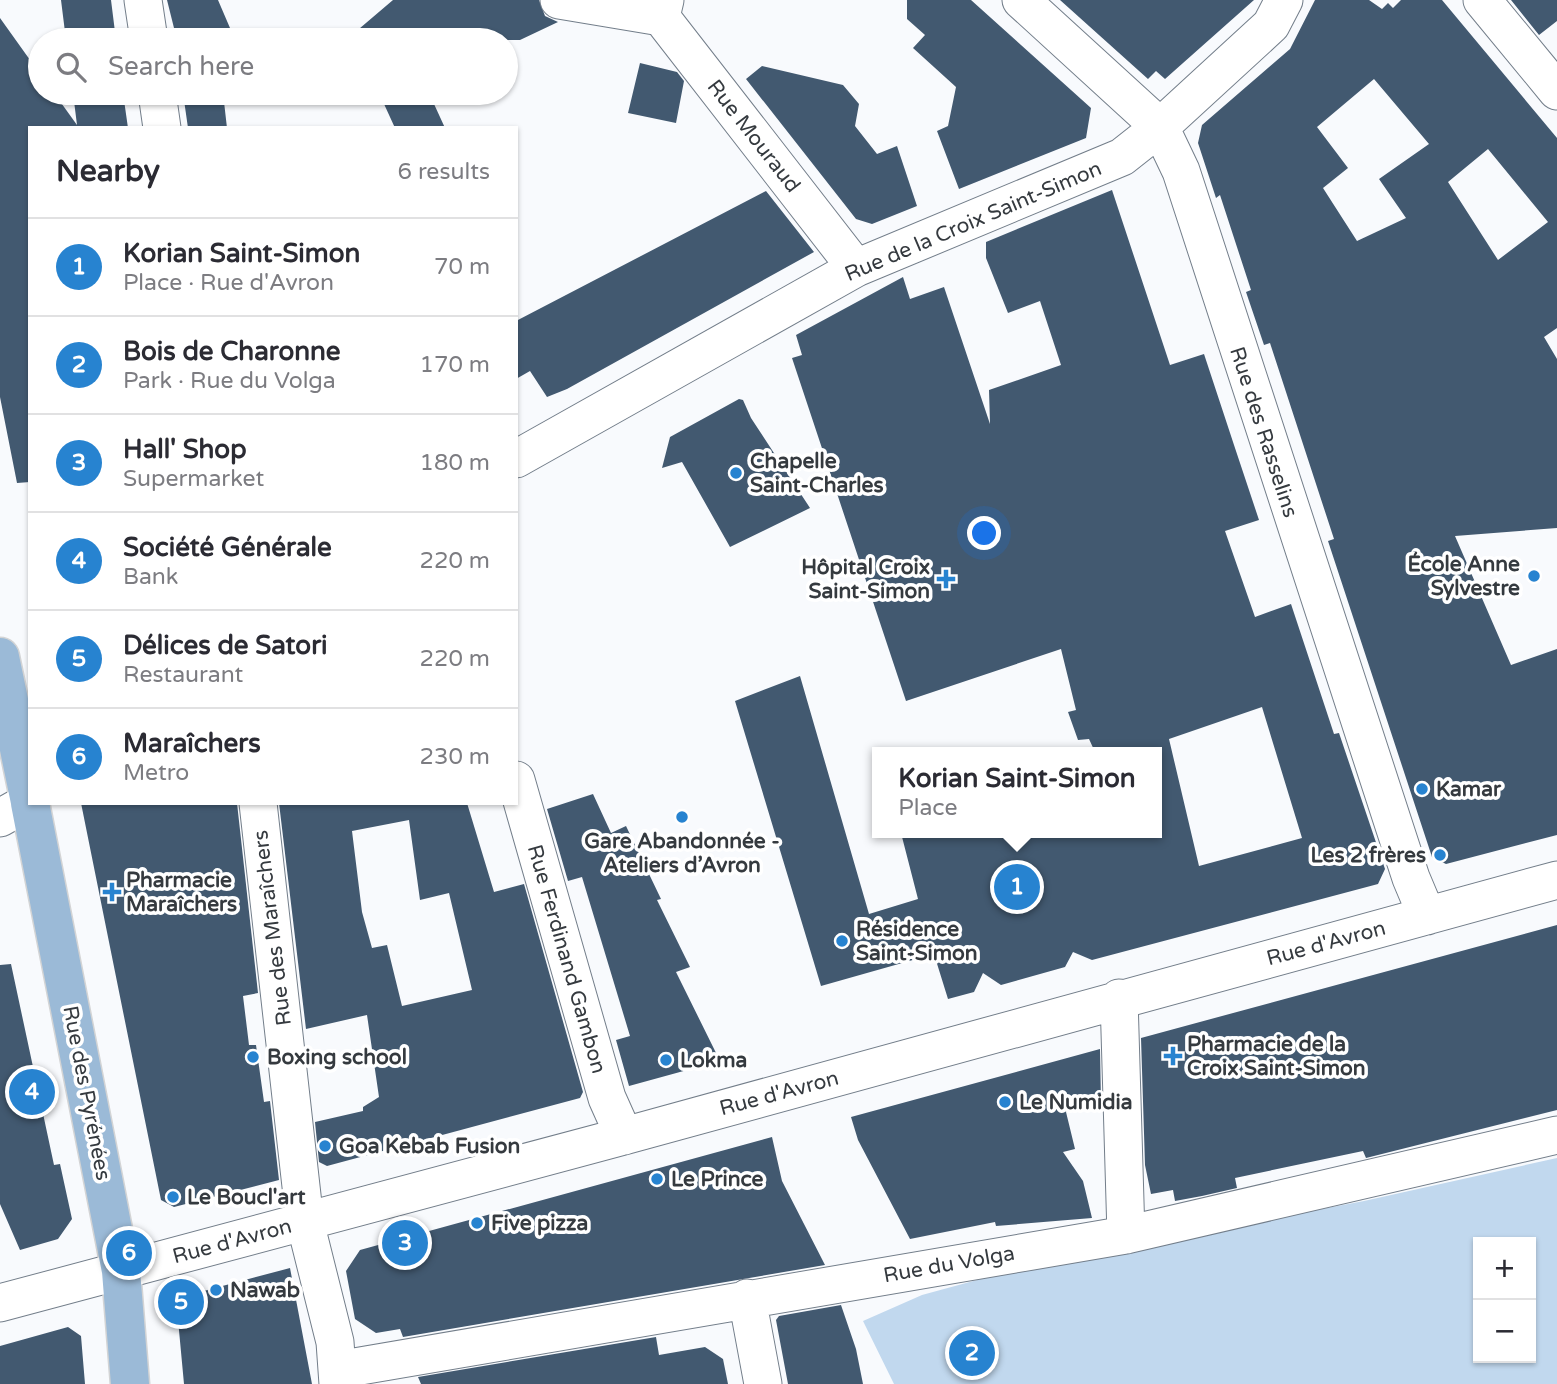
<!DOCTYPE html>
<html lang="en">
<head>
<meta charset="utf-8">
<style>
	:root { --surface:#fff; --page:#f2f2f3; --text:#2b2b33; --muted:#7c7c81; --line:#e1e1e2; --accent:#2783d0 }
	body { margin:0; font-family:"Varela Round",sans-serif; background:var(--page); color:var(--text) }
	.controls { position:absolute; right:21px; bottom:21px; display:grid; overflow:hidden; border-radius:0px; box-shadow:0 2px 5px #0004 }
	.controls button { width:63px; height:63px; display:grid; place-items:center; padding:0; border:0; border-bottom:2px solid var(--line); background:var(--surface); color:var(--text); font:35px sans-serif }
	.you { position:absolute; left:985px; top:534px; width:24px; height:24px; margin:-18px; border:5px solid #fff; border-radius:50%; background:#1a73e8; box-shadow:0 0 0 10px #1a73e833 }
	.badge { display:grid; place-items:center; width:46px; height:46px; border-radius:50%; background:var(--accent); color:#fff; font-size:23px; font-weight:700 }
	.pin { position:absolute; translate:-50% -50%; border:4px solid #fff; box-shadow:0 2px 7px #0006 }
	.popup { position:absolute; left:872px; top:747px; width:290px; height:91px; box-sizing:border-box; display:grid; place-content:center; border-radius:0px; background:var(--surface); filter:drop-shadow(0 2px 5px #0005); font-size:23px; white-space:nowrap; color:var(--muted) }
	.popup b { font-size:26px; color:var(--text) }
	.popup::after { content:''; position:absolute; left:50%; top:100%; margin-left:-14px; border:14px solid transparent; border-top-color:var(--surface) }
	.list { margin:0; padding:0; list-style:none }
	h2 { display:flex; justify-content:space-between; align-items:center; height:91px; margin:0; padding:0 28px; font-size:30px }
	h2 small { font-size:23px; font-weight:400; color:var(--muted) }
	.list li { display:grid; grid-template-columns:46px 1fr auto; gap:21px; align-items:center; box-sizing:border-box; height:98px; padding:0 28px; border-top:2px solid var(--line) }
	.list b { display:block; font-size:26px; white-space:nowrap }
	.list p { margin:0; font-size:23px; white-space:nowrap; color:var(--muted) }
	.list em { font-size:23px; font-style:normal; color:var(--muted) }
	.icon { flex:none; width:38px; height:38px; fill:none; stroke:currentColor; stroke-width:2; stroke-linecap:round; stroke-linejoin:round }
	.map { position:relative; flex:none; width:1557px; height:1384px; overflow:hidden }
	.search { position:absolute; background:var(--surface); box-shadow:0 2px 5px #0004; left:28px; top:28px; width:490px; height:77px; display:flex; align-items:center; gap:18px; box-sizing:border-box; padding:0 24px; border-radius:38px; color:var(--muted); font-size:26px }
	.panel { position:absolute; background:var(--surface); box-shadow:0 2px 5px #0004; left:28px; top:126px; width:490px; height:679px; border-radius:0px }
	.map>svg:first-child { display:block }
	.green { fill:#c1d8ee; fill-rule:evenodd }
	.building { fill:#425970; fill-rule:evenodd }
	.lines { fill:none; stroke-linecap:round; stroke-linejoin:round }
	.minor-casing { stroke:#737e8a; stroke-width:39 }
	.major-casing { stroke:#d3d4d5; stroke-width:41 }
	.minor { stroke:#fff; stroke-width:37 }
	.major { stroke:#9bbad7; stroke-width:38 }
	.poi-dot { fill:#2783d0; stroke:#fff; stroke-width:2.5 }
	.labels { text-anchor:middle; stroke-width:7; stroke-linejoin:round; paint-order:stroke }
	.street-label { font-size:21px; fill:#353a3f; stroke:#fff }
	.poi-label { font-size:21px; font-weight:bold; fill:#353a3f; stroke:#fff; text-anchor:start }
</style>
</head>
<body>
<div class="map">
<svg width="1557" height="1384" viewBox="0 0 1557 1384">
	<rect width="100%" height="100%" fill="#f8fafd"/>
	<path class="green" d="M1557,1158V1384H894L863,1321L922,1295L1043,1262L1364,1201ZM1478,1242H1531V1358H1478Z"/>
	<path class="building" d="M61,0H111L116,40H66Z
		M167,0H218L230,28L219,29L220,40H177Z
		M393,0H539L545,16L558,22L520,40H346Z
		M907,0H971L1091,108L1086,138L959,189L937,131L948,126L956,87L913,48L925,35L907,19Z
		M1060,0H1254L1165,79L1156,71L1148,79Z
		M1315,0H1369L1382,9L1388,3L1393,8L1401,0H1442L1557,138V328L1544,337L1557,359V528L1455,536L1511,665L1557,649V835L1446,864L1432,857L1328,541L1334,539L1270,343L1264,345L1246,292L1251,290L1220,195L1216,198L1198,143L1202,125L1290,49ZM1374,79L1429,144L1379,179L1406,218L1357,241L1323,188L1348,168L1317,127ZM1488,149L1548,222L1498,260L1448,182Z
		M1511,0H1557V21L1539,35Z
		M0,18L40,74V93H54L77,125L73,93H123L128,128H30V482L17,483L0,397Z
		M640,63L677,72L684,81L676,123L628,113Z
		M762,66L843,85L859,104L855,126L877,154L897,146L917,206L872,224L856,219L746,79Z
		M183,93H223L227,128H188Z
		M379,93H429L445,128H395Z
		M1112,190L1170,365L1204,354L1234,445L1259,520L1225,531L1255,617L1291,604L1334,734L1339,733L1385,869L1378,884L1092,960L1073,952L1065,967L1001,985L983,973L974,992L948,999L934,954L821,986L735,701L800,676L869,914L918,899L901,833H1157V752H1095L1089,739L1078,740L1068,712L1076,710L1061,649L906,701L792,358L802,355L796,335L903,277L910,299L944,287L990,424L989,390L1061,365L1040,301L1008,313L986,258V242ZM1262,707L1302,838L1199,866L1169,739Z
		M766,191L814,252L567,389L547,397L530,371L516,379V321Z
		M739,399L743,400L751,418L810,508L730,547L682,462L662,468L670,437Z
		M593,794L611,833L626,826L661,899L657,900L690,967L676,972L720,1061L629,1086L616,1040L630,1036L582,877L568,881L547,809Z
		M81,803H237L258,993L243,996L249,1045H256L264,1102L270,1101L279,1180L174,1207L161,1200Z
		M279,803H467L494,892L524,884L583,1092L580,1098L327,1166L319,1162L315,1122L363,1111V1107L379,1097L367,1015L306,1029ZM409,820L420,900L449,893L472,990L402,1006L387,945L372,948L362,912L352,831Z
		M1557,925V1110L1366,1158L1363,1151L1235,1178L1237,1188L1202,1196L1175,1201L1173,1190L1151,1194L1145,1165L1141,1038Z
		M11,964L54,1165L60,1164L72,1219L58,1239L20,1250L0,1204V965Z
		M1100,1049L1101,1104L1066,1112L1075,1149L1063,1152L1083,1181L1092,1218L996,1226L995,1222L910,1239L858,1140L851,1117Z
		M772,1137L782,1181L825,1265L403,1337L400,1329L376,1333L355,1319L346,1271L360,1250Z
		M290,1268L312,1384H184L177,1309L185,1296Z
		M841,1305L856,1349L863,1384H788L776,1320L779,1316Z
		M68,1327L81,1336L85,1384H0V1346Z
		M656,1337L659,1355L705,1347L723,1359L728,1384H421L418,1377Z"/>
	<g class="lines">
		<g class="minor-casing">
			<path id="minor" d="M143,0L149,40
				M559,0L661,17
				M665,0L661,17L856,268
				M1021,0L1160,127L1181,171L1411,878L1427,916
				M1482,0L1557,91
				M157,93L162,128
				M516,459L856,268L1122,157L1160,127L1271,25L1284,0
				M516,780L607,1098L624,1136
				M258,803L305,1222L335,1342L338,1384
				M0,818L30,801
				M1119,998L1126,1235
				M747,1298L763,1384
				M0,1303L624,1136L1557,880
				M337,1370L1126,1235L1557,1135"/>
		</g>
		<g class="major-casing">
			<path id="major" d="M0,657L30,802
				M30,803L121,1271L130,1384"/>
		</g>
		<use href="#minor" class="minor"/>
		<use href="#major" class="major"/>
	</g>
	<g class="poi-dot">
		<circle cx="736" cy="473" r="7"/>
		<circle cx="1534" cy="576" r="7"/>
		<path d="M942.5 568.5h7v7h7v7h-7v7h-7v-7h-7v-7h7z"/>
		<circle cx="1422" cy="789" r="7"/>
		<circle cx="682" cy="817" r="7"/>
		<circle cx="1440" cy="855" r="7"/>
		<path d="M108.5 881.5h7v7h7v7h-7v7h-7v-7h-7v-7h7z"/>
		<circle cx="842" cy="941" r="7"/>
		<path d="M1169.5 1045.5h7v7h7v7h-7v7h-7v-7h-7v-7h7z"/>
		<circle cx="253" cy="1057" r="7"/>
		<circle cx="666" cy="1060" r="7"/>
		<circle cx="1005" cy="1102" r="7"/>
		<circle cx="325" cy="1146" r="7"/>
		<circle cx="657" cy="1179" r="7"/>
		<circle cx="173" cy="1197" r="7"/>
		<circle cx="477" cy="1223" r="7"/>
		<circle cx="216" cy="1290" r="7"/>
	</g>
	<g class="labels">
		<g class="street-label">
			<text transform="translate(754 136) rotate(52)" y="7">Rue Mouraud</text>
			<text transform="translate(973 221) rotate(-23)" y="7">Rue de la Croix Saint-Simon</text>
			<text transform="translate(1264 432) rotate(72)" y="7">Rue des Rasselins</text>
			<text transform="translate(272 928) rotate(-97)" y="7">Rue des Maraîchers</text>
			<text transform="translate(1326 943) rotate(-15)" y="7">Rue d'Avron</text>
			<text transform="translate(567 959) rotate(74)" y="7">Rue Ferdinand Gambon</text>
			<text transform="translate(87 1093) rotate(79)" y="7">Rue des Pyrénées</text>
			<text transform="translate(779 1093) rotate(-15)" y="7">Rue d'Avron</text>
			<text transform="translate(232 1241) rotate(-15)" y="7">Rue d'Avron</text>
			<text transform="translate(949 1264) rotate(-10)" y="7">Rue du Volga</text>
		</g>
		<g class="poi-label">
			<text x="750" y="468">Chapelle<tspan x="750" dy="24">Saint-Charles</tspan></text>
			<text x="1520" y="571" text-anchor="end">École Anne<tspan x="1520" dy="24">Sylvestre</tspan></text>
			<text x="930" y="574" text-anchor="end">Hôpital Croix<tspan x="930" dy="24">Saint-Simon</tspan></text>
			<text x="1436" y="796">Kamar</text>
			<text x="682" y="848" text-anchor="middle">Gare Abandonnée -<tspan x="682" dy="24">Ateliers d’Avron</tspan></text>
			<text x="1426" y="862" text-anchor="end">Les 2 frères</text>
			<text x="126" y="887">Pharmacie<tspan x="126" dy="24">Maraîchers</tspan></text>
			<text x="856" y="936">Résidence<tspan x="856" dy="24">Saint-Simon</tspan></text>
			<text x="1187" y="1051">Pharmacie de la<tspan x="1187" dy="24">Croix Saint-Simon</tspan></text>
			<text x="267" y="1064">Boxing school</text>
			<text x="680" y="1067">Lokma</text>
			<text x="1019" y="1109">Le Numidia</text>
			<text x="339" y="1153">Goa Kebab Fusion</text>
			<text x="671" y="1186">Le Prince</text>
			<text x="187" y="1204">Le Boucl'art</text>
			<text x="491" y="1230">Five pizza</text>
			<text x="230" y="1297">Nawab</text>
		</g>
	</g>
</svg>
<div class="controls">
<button>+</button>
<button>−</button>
</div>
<div class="you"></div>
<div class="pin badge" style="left:1017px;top:887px">1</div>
<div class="popup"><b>Korian Saint-Simon</b>Place</div>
<div class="pin badge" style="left:972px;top:1353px">2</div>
<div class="pin badge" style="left:405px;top:1243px">3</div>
<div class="pin badge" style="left:32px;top:1092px">4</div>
<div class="pin badge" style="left:181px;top:1302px">5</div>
<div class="pin badge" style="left:129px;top:1253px">6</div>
<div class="search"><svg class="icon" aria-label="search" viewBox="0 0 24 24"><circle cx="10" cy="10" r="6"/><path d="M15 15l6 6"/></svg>Search here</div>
<section class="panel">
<h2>Nearby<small>6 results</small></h2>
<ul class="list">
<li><span class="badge">1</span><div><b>Korian Saint-Simon</b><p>Place · Rue d'Avron</p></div><em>70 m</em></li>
<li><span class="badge">2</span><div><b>Bois de Charonne</b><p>Park · Rue du Volga</p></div><em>170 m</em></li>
<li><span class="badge">3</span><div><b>Hall' Shop</b><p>Supermarket</p></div><em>180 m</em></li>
<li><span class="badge">4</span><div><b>Société Générale</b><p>Bank</p></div><em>220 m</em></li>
<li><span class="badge">5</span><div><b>Délices de Satori</b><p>Restaurant</p></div><em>220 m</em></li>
<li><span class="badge">6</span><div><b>Maraîchers</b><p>Metro</p></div><em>230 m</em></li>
</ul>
</section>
</div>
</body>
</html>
